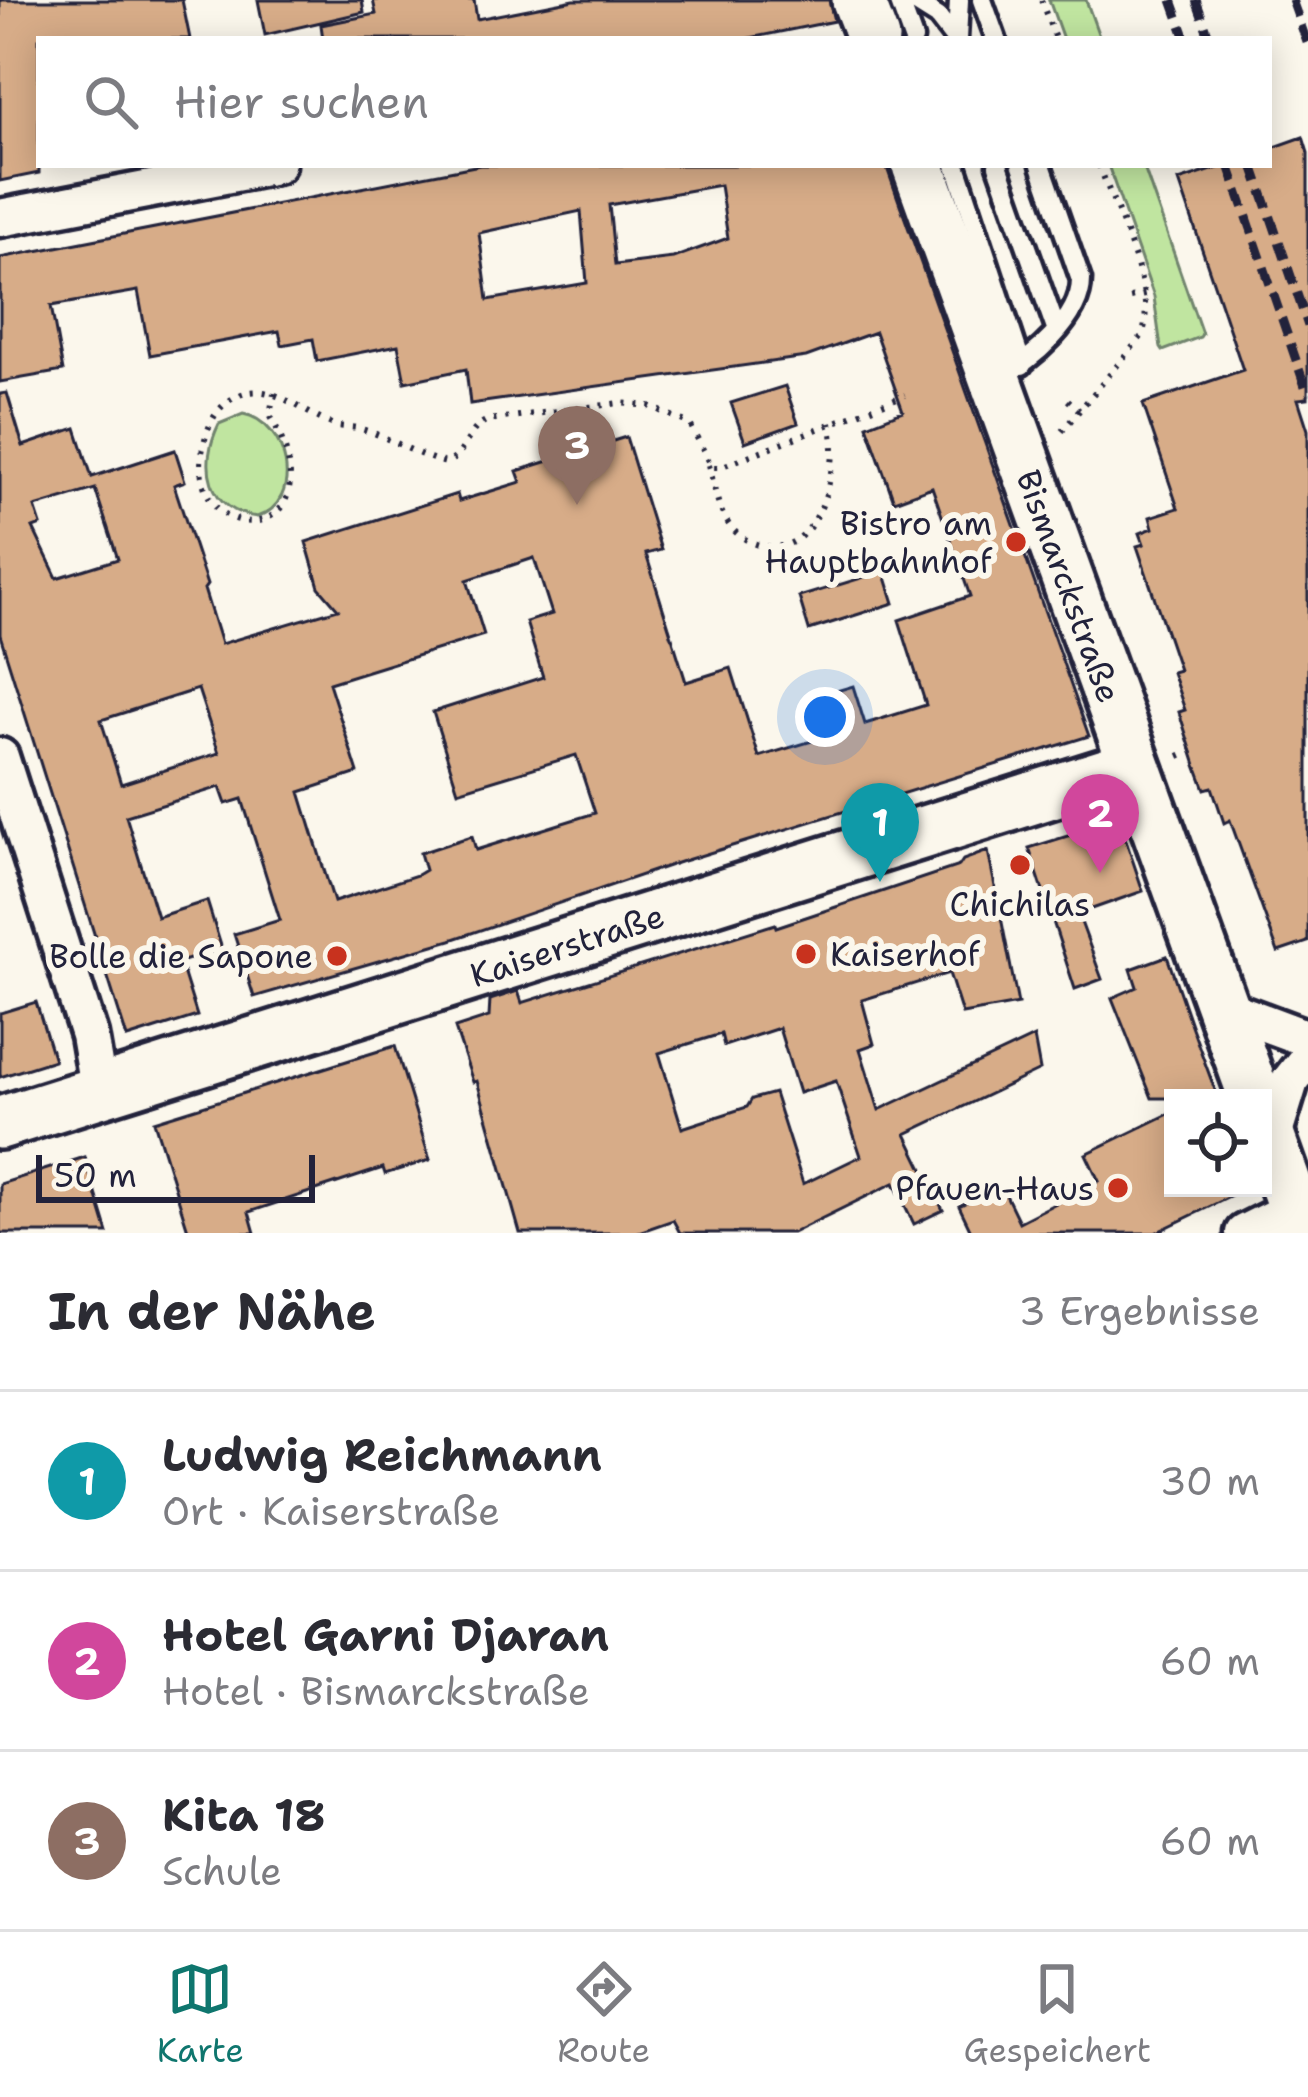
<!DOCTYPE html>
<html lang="de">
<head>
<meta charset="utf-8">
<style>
	:root { --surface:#fff; --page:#f2f2f3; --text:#2b2b33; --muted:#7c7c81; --line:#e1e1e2; --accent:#0f766e }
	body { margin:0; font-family:"Shantell Sans",sans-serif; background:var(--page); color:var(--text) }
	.controls { position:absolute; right:36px; bottom:36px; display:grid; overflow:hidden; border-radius:0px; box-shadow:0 6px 30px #0003 }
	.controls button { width:108px; height:108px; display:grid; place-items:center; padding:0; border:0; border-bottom:3px solid var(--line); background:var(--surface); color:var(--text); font:60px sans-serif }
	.scale { position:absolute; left:36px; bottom:30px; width:279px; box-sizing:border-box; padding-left:12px; border:6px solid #22223b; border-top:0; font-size:33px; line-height:42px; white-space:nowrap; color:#22223b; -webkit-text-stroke:9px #fbf7ec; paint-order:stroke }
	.you { position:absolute; left:825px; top:717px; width:42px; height:42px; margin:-30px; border:9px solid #fff; border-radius:50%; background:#1a73e8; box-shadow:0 0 0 18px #1a73e833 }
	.badge { display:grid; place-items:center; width:78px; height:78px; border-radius:50%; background:var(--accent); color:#fff; font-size:39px; font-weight:700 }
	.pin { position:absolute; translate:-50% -99px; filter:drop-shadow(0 3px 6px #0008) }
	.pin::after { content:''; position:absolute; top:63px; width:42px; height:36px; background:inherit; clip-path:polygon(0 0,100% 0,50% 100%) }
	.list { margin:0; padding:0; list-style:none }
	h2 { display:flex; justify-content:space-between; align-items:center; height:156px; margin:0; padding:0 48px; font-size:51px }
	h2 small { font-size:39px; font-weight:400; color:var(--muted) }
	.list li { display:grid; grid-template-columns:78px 1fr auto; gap:36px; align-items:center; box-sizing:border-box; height:180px; padding:0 48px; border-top:3px solid var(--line) }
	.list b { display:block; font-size:45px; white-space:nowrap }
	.list p { margin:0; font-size:39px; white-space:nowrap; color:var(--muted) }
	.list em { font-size:39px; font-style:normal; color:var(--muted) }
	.icon { flex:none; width:66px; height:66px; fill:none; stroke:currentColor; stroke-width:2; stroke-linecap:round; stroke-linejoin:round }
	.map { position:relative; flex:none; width:1308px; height:1233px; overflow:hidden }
	.search { position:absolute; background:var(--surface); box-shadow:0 6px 30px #0003; left:36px; right:36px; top:36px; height:132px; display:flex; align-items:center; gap:30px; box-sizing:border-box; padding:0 42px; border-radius:0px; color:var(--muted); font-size:45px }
	.sheet { height:696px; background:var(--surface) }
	nav { display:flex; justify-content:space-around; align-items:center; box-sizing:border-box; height:168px; border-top:3px solid var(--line); background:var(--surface); font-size:33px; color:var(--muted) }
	nav a { display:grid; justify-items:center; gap:6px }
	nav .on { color:var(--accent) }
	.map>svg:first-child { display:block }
	.green { fill:#c0e5a0; stroke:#71846e; stroke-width:3 }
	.building { fill:#d7ac88; stroke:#22223b; stroke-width:3; fill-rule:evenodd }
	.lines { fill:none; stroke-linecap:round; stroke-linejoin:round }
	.service-casing { stroke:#22223b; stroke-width:27 }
	.minor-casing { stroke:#22223b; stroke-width:45 }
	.secondary-casing { stroke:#22223b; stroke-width:60 }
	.path { stroke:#22223b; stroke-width:6; stroke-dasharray:3 9; stroke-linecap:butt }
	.service { stroke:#fbf7ec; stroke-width:18 }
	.minor { stroke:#fbf7ec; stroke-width:36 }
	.secondary { stroke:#fbf7ec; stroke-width:51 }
	.rail { stroke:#22223b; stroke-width:9; stroke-dasharray:18 9; stroke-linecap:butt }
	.poi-dot { fill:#c8321e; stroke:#fbf7ec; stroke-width:4.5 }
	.labels { text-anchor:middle; stroke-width:12; stroke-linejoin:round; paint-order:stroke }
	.poi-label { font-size:33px; fill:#22223b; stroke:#fbf7ec; text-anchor:end }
	.street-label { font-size:33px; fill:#22223b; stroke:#fbf7ec }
</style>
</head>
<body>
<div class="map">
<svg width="1308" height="1233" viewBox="0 0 1308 1233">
	<rect width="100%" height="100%" fill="#fbf7ec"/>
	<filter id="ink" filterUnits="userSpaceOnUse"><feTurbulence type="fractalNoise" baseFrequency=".00833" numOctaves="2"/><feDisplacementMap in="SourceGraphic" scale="24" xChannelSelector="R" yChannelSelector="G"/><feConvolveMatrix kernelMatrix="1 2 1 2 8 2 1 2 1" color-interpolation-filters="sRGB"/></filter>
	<g filter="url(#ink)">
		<path class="green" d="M1049,0H1086L1100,39H1063Z
			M1108,165H1143L1202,334L1200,337L1163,351L1161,348L1154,297Z
			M243,414C288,422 306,501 257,517C207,510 199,464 219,424Z"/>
		<path class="building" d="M0,0H182L190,39H39V173L0,181Z
			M258,0H362L364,12L265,35Z
			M373,0H474L477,19L574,0H829L834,21L745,39H323L321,25L376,14Z
			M1303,137L1308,153V398L1298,399L1308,430V942L1278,952L1230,820L1224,823L1212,787L1205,789L1196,765L1179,712L1185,710L1172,672L1179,670L1137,546L1144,544L1140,533L1153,528L1150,517L1178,508L1143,404L1243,370L1179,181L1227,165H1269V149Z
			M480,165H886L1089,736L680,862L451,940L254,997L234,934L280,920L242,799L226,804L220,787L126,816L157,917L207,901L222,949L180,962L197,1016L127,1038L0,635V394L7,393L23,446L76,428L92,477L175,450L185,481L174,485L207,585L204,589L221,644L338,609L319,587L306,542L457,494L459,501L521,482L517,471L626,437L661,550L646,554L686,682L731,668L759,757L829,736L816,697L853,686L865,724L926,705L899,620L970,596L932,487L894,501L867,425L903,411L875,332L806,357L470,404L466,369L405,382L398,345L317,361L313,339L282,345L279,331L150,355L138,291L51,306L63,371L0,382V258ZM720,185L728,238L673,258L615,265L609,205ZM581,211L587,283L488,300L479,233ZM95,489L118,559L57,578L33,528L41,525L35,507ZM534,558L552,614L526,622L543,677L433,712L458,791L576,755L595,813L476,850L472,836L420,853L425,870L417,875L334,902L300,792L358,773L329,683L484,635L467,580ZM198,689L219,753L121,784L101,720Z
			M785,386L798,423L745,442L731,403Z
			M884,571L894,603L809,630L799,597Z
			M1119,820L1143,891L1078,914L1102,979L1075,989L1029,848Z
			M988,851L1018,1004L962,1014L949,973L862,1000L874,1044L860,1049L879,1110L1034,1037L1040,1070L906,1134L943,1210L914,1224L894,1183L792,1233H680L673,1220L636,1233H520L477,1081L473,1082L455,1028L489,1017L490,1000L518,991L522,1003L775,924L776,927L959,866L963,860ZM779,1028L799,1093L836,1081L861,1156L803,1184L774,1093L752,1099L747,1107L682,1128L659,1053L721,1034L724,1046Z
			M1167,956L1191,1025L1218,1098H1152L1112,998L1137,987L1131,969Z
			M36,1002L54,1060L0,1077V1013Z
			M395,1046L430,1160L385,1174L383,1168L249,1212L255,1233H189L154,1121Z
			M1173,1112V1188H1248L1155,1233H972L959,1206L986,1193L995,1198L1005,1193L1019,1222L1099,1181L1086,1154Z
			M85,1157L108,1233H0V1184Z"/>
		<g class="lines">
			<g class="service-casing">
				<path id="service" d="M899,0L913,39
					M911,0L938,17L955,39
					M982,0L996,39
					M957,39L959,0
					M956,165L1022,365
					M998,165L1056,329
					M999,377C1031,361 1081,319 1081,280L1041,165"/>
			</g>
			<g class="minor-casing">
				<path id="minor" d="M0,218L276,165
					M0,757L89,1035L99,1093
					M1222,1007L1308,1039
					M1271,1143L1290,1081L1308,1058
					M1244,1233L1294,1208"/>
			</g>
			<g class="secondary-casing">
				<path id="secondary" d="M858,0L873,39
					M918,165L1255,1098
					M1263,1121L1303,1233
					M0,1123L1134,766"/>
			</g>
			<path class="path" d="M1041,0L1055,39
				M1130,298L1145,295
				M274,393L270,415C344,548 188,552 202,453C205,436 211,415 225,404C265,371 297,412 334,425C343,428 353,426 361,429C391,437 417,457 447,463C467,454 466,429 488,420L620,403L649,406L690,424L712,467H720L905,395
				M1068,400L1080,411
				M1062,431L1142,336C1158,293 1115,209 1099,165
				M709,465C714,483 716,504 726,520C734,534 748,543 764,546C821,557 841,464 830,423
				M1179,756L1200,747"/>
			<use href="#service" class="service"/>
			<use href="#minor" class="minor"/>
			<use href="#secondary" class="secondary"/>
			<path class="rail" d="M1172,0L1186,39
				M1196,0L1210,39
				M1292,0L1308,45
				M1229,165L1308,395
				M1253,165L1308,326"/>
		</g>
	</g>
	<g class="poi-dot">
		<circle cx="1016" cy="542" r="12"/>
		<circle cx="1020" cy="865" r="12"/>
		<circle cx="806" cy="954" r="12"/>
		<circle cx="337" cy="956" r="12"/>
		<circle cx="1118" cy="1188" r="12"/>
	</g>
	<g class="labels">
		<g class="poi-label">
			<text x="992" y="535">Bistro am<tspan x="992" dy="38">Hauptbahnhof</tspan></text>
			<text x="1020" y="916" text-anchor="middle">Chichilas</text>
			<text x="830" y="966" text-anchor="start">Kaiserhof</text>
			<text x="313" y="968">Bolle die Sapone</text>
			<text x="1094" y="1200">Pfauen-Haus</text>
		</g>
		<g class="street-label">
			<text transform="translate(1069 586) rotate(70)" y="12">Bismarckstraße</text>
			<text transform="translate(567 945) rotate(-18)" y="12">Kaiserstraße</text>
		</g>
	</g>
</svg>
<div class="controls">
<button><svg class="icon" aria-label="locate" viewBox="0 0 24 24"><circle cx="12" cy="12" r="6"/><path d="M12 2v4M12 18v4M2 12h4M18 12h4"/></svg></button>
</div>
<div class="scale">50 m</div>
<div class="you"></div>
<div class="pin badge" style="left:880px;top:882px;background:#0f9aa8">1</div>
<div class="pin badge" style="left:1100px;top:873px;background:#d1479c">2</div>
<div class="pin badge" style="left:577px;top:505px;background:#8d6e63">3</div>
<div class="search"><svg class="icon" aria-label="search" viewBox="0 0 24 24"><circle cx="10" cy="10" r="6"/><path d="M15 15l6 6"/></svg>Hier suchen</div>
</div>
<section class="sheet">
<h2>In der Nähe<small>3 Ergebnisse</small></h2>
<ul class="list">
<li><span class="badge" style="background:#0f9aa8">1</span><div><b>Ludwig Reichmann</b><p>Ort · Kaiserstraße</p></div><em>30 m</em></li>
<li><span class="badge" style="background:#d1479c">2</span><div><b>Hotel Garni Djaran</b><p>Hotel · Bismarckstraße</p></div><em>60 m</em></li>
<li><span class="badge" style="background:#8d6e63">3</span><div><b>Kita 18</b><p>Schule</p></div><em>60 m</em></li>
</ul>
</section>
<nav>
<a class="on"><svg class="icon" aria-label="map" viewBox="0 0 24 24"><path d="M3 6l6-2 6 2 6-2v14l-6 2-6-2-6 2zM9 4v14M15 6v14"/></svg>Karte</a>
<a><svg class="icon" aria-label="directions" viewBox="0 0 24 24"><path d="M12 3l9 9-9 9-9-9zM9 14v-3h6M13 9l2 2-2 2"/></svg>Route</a>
<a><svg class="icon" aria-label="saved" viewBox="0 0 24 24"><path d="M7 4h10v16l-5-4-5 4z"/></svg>Gespeichert</a>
</nav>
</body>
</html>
